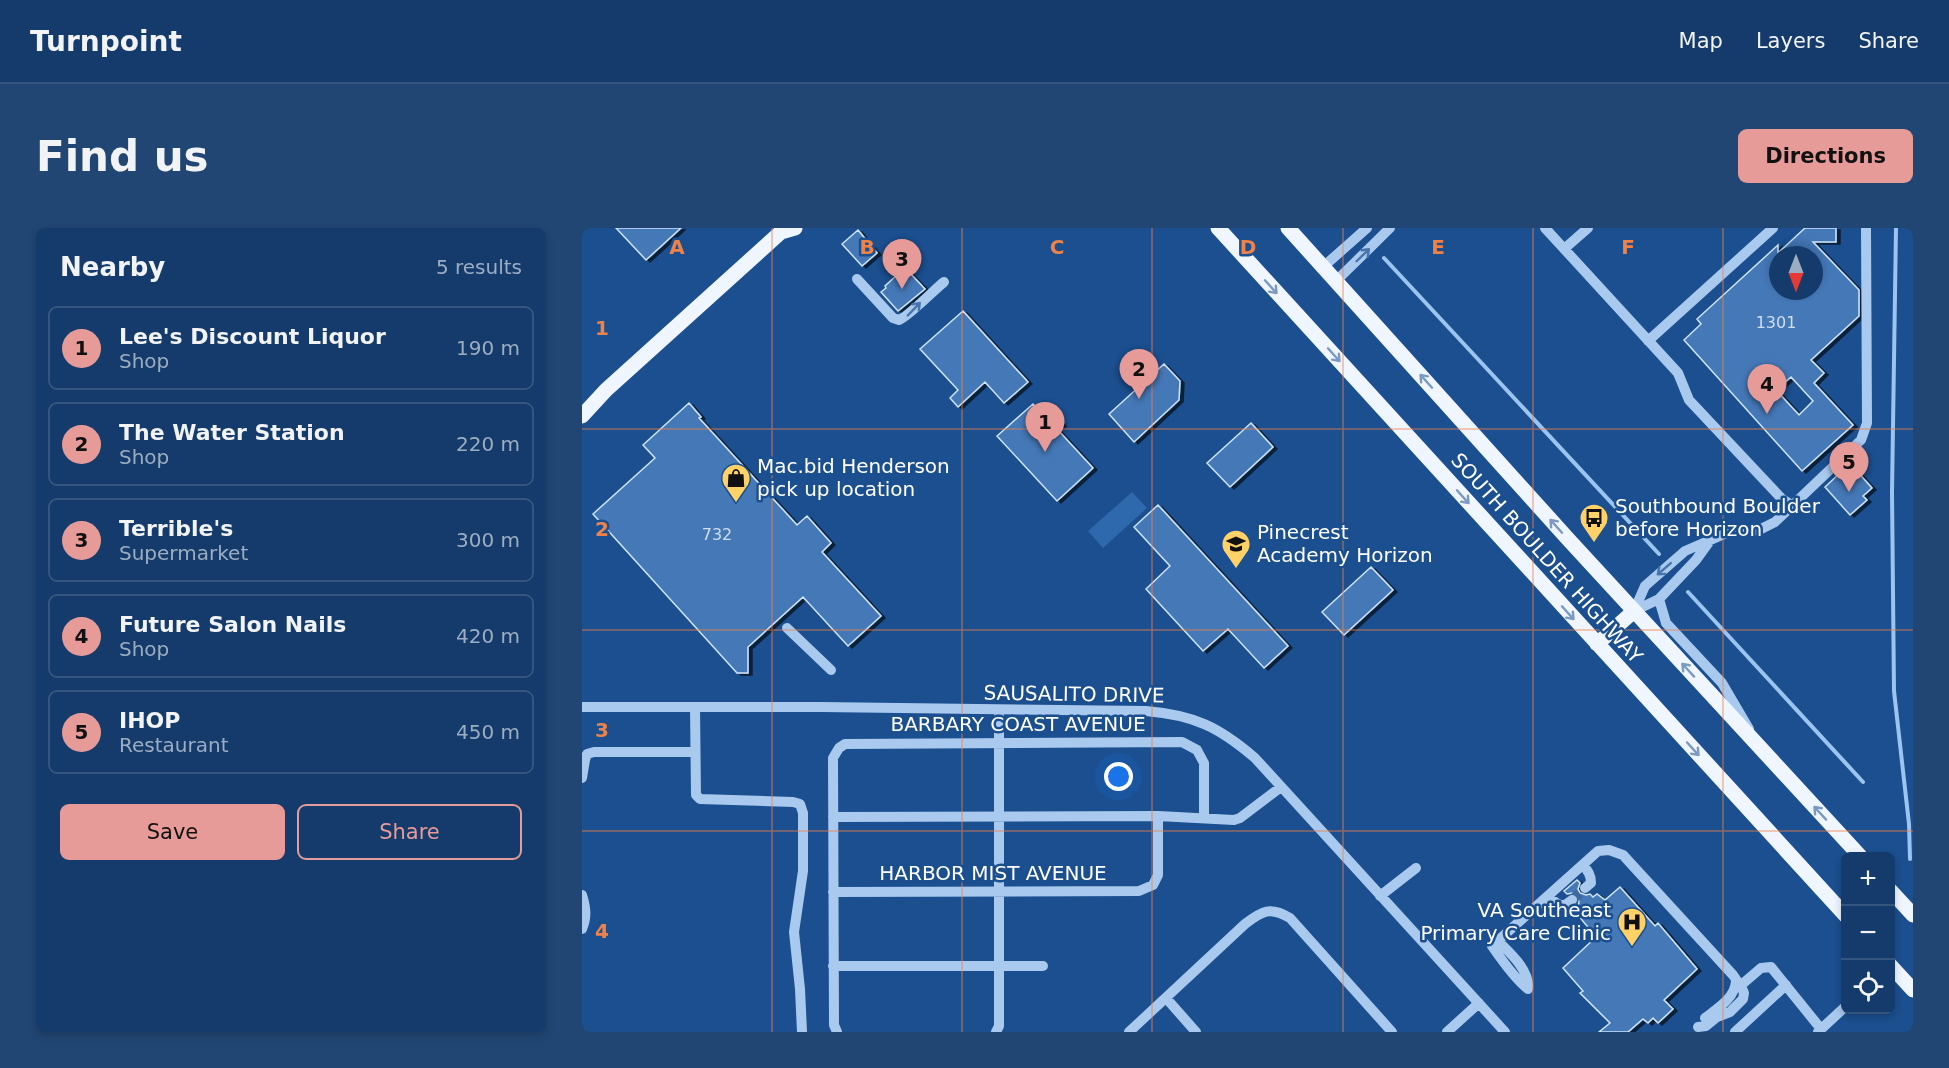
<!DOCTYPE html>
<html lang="en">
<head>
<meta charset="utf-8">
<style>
	:root { --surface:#143b6b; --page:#214673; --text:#f1f3f6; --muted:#9dadc1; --line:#33557e; --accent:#e69b98 }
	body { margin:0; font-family:"DejaVu Sans",sans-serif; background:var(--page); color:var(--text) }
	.controls { position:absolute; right:18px; bottom:18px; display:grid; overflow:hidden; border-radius:9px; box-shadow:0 3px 9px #0003 }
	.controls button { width:54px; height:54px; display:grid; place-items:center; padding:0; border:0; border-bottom:2px solid var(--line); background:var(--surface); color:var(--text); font:30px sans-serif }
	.compass { position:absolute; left:1187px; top:18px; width:54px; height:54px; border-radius:50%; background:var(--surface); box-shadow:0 3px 9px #0003; rotate:180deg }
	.you { position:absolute; left:537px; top:549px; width:21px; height:21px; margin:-15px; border:4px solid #fff; border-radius:50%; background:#1a73e8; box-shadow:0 0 0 9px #1a73e833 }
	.badge { display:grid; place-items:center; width:39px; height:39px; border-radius:50%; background:var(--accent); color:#111; font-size:20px; font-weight:700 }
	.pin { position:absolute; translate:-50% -50px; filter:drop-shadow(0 2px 3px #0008) }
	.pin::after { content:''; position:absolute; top:32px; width:21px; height:18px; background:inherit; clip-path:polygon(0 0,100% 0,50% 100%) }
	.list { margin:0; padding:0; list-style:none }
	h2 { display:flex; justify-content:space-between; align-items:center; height:78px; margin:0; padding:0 24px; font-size:26px }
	h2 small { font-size:20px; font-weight:400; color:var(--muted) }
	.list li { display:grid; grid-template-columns:39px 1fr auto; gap:18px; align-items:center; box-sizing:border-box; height:84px; margin:0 12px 12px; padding:0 12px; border:2px solid var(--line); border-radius:9px }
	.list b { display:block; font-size:22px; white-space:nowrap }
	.list p { margin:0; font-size:20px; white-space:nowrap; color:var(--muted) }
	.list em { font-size:20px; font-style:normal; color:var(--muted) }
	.actions { display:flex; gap:12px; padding:18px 24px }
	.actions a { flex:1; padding:14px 0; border:2px solid var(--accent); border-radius:9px; text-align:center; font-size:21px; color:var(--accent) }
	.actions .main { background:var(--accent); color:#111 }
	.icon { flex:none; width:33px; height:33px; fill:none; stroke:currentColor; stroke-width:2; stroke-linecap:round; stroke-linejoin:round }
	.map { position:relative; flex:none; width:1331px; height:804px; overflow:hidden; border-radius:9px }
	header { display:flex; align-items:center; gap:36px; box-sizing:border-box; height:84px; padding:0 30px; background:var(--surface); border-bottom:2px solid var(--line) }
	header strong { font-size:28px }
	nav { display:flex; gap:33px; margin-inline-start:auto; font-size:21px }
	.intro { display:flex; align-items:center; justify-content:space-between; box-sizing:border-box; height:144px; padding:0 36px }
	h1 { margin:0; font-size:42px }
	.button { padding:15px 27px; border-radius:9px; background:var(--accent); color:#111; font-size:21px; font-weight:700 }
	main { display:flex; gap:36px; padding:0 36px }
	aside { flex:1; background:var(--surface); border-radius:9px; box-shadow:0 3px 9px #0003 }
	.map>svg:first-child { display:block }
	.green { fill:#2e69ad }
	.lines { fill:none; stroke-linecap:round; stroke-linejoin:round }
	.stream { stroke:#9cc4f0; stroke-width:4 }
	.building { fill:#4478b7; stroke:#cfe3fa; stroke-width:1.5; fill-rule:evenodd; filter:url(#shadow) }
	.minor-tunnel { stroke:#3d69a0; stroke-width:10; stroke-dasharray:10 5; stroke-linecap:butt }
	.minor { stroke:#a9c9ee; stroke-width:10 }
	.major { stroke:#f0f6ff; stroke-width:15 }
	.oneway { stroke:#4674ac }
	.oneway2 { stroke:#7b9ac1 }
	.grid { fill:none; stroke:#ee8249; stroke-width:1.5; stroke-opacity:0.55 }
	.labels { text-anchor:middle; stroke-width:5; stroke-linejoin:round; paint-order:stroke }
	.number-label { font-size:16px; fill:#d0dded }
	.poi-label { font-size:20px; fill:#fff; stroke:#1b4f8f; text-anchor:start }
	.street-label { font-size:20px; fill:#fff; stroke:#1b4f8f }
	.grid-label { font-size:20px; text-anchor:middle; font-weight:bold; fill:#ee8249; stroke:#1b4f8f; stroke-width:5; stroke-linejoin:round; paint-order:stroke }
</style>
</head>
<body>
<header>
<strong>Turnpoint</strong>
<nav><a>Map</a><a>Layers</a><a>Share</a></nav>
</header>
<div class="intro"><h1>Find us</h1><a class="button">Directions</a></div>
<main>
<aside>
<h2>Nearby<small>5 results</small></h2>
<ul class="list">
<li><span class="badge">1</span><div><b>Lee's Discount Liquor</b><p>Shop</p></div><em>190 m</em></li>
<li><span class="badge">2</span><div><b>The Water Station</b><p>Shop</p></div><em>220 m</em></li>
<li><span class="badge">3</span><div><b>Terrible's</b><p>Supermarket</p></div><em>300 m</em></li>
<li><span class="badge">4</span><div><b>Future Salon Nails</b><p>Shop</p></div><em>420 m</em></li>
<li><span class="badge">5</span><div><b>IHOP</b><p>Restaurant</p></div><em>450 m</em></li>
</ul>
<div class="actions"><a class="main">Save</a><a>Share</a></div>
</aside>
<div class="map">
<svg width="1331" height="804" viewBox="0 0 1331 804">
	<defs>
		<filter id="shadow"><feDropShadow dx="4" dy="2" stdDeviation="0" flood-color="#0009"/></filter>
	</defs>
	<rect width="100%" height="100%" fill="#1b4f8f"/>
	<path class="green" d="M550,264L565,280L521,320L506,303Z"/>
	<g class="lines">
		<path class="stream" d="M1314,0L1310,264L1312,463L1327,596L1328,631
			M802,30L1077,326
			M1106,364L1281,554"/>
	</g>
	<path class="building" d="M34,0H99L64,32Z
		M1223,0H1254V14H1231L1277,62V88L1229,132L1242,145L1232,155L1271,197L1220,243L1102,112L1119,96L1115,91L1196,17V25ZM1196,27H1232V63H1196ZM1209,149L1231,173L1217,187L1194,162Z
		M276,2L295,25L280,38L260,16Z
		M325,42L343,61L316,83L299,64L304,60L303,58L316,46L318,48Z
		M381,83L446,154L422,175L403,154L376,179L368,170L376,162L338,121Z
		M582,136L598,153L597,172L552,214L527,186Z
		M107,175L119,189L117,190L215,297L225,288L249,315L240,324L299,388L266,418L221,369L166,419V445H155L11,286L73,230L61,217Z
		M451,176L461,187L467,182L480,196L474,200L511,240L475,273L415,208Z
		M669,195L691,219L648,259L625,235Z
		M1272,240L1290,260L1281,268L1285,272L1268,287L1243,259L1259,244L1263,248Z
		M576,277L706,418L682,440L646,401L621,423L564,361L588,338L552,299Z
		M789,339L811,362L762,407L740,384Z
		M995,652L998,655L996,661L998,665L1004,667L1008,666L1011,669L1015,666L1023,672L1038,659L1073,698L1076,695L1115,741L1082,772L1091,781L1076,795L1071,790L1066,795L1061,791L1046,804H1017L1028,795L998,765L1001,763L981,740L1014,709L995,686L999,683L995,678L997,675L996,668L990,665L985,666L982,663Z"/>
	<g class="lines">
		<path class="minor-tunnel" d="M990,672L1003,660"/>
		<path class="minor" d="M963,0L1096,145L1107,172L1200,271L1210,277
			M982,21L1006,0
			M741,39L785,0
			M275,51L311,90L317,92C326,89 352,62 362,54
			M754,53L808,0
			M1066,113L1191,0
			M1077,371L1084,395L1140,455L1167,501
			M1052,383L1063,358L1103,323L1147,304L1177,302L1193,294L1279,212L1285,195L1284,0
			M1052,383L1077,371L1114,332L1127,314
			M205,400L249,442
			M0,479H239L564,483C612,487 637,499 673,530L923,804
			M113,479L114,567L118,571L211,574L218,576L221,585V643L212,704L218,761L220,804
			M0,550L3,532L5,526L12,524H113
			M251,589L576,588L652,592L658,590L699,559
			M1001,637C1006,643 1009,647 1009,655L1003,660
			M251,664L557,663L571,657L576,647V588
			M0,667C4,680 5,689 0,701
			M798,668L834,640
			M965,669L978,677H983L990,672
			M916,713C928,725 948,742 946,761
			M251,738H461
			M1158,758L1179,740L1189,739L1239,801
			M946,761C934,752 919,731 910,718L1016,623L1027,622L1041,627L1151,747L1160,760L1162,765L1161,771L1148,784L1135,789L1124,798L1116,799
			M584,770L614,804
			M1123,790C1136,780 1153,770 1154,753
			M255,804L252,797L251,530L257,520L263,516L600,514L615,522L622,535V590
			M414,804L417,798V482
			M547,804L663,696C680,683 688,678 708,690L810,804
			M865,804L897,775
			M1153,804L1204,757
			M1236,804L1264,778"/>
		<path class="major" d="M636,0L1264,688
			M706,0L986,311L1278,628
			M0,188L24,162L199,4L213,0
			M1015,416L1052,383
			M1308,662L1331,687
			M1308,737L1331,762"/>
	</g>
	<defs><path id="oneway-shaft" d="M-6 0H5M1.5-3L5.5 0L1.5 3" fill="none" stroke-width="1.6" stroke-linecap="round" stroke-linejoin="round" transform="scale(1.5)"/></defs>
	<g class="oneway">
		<use href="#oneway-shaft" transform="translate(781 27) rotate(-44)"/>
		<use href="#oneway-shaft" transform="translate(332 81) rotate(-46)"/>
		<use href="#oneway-shaft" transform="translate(1082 341) rotate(139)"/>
	</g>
	<g class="oneway2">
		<use href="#oneway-shaft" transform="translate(689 59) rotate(48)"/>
		<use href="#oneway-shaft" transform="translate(752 127) rotate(48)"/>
		<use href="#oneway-shaft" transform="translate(844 153) rotate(-132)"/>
		<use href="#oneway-shaft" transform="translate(881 269) rotate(48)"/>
		<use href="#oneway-shaft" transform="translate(974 298) rotate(-132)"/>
		<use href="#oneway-shaft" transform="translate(986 385) rotate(48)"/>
		<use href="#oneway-shaft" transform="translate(1106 442) rotate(-133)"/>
		<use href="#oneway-shaft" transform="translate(1111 521) rotate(48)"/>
		<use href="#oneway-shaft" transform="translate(1238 585) rotate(-133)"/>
	</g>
	<path class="grid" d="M190,0V804M380,0V804M570,0V804M761,0V804M951,0V804M1141,0V804M0,201H1331M0,402H1331M0,603H1331"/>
	<defs>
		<g id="shop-pin" transform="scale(1.5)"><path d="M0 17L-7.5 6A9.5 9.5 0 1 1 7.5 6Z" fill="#ffd166" stroke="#1b4f8f"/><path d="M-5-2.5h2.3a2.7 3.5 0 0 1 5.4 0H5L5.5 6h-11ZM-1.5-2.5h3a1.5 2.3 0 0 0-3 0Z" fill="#111"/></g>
		<g id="bus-pin" transform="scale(1.5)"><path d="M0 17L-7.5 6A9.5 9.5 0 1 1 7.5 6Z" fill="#ffd166" stroke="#1b4f8f"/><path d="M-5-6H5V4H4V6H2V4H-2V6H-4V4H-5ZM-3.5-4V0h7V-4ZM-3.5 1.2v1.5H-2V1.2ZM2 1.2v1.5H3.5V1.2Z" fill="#111"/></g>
		<g id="school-pin" transform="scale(1.5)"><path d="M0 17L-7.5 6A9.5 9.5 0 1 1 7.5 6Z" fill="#ffd166" stroke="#1b4f8f"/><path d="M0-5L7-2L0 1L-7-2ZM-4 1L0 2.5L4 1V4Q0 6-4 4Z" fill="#111"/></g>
		<g id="hospital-pin" transform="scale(1.5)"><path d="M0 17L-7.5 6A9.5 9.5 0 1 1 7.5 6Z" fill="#ffd166" stroke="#1b4f8f"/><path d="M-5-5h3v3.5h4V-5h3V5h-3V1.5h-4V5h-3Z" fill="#111"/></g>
	</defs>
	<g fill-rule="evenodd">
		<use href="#shop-pin" x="154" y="250"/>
		<use href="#bus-pin" x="1012" y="290"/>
		<use href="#school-pin" x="654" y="316"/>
		<use href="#hospital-pin" x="1050" y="694"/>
	</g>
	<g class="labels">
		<g class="number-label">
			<text x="1194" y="100">1301</text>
			<text x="135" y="312">732</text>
		</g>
		<g class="poi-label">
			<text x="175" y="245">Mac.bid Henderson<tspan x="175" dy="23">pick up location</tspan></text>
			<text x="1033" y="285">Southbound Boulder<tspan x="1033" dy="23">before Horizon</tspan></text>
			<text x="675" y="311">Pinecrest<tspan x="675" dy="23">Academy Horizon</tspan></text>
			<text x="1029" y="689" text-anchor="end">VA Southeast<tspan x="1029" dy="23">Primary Care Clinic</tspan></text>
		</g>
		<g class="street-label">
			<text transform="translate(965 330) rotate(48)" y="7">SOUTH BOULDER HIGHWAY</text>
			<text transform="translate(492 466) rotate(1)" y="7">SAUSALITO DRIVE</text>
			<text x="436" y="503">BARBARY COAST AVENUE</text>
			<text x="411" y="652">HARBOR MIST AVENUE</text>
		</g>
	</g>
	<g class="grid-label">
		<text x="95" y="26">A</text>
		<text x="285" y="26">B</text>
		<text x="475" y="26">C</text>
		<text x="666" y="26">D</text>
		<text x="856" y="26">E</text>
		<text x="1046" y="26">F</text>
		<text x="20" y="107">1</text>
		<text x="20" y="308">2</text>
		<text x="20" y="509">3</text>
		<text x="20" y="710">4</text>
	</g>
</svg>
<div class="controls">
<button>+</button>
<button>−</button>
<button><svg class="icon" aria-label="locate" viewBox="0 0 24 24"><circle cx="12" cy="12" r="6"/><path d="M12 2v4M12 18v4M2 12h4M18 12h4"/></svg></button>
</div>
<svg class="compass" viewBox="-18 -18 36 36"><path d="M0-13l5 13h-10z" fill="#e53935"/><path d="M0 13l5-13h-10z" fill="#9dadc1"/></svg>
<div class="you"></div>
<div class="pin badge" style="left:463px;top:224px">1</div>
<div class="pin badge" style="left:557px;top:171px">2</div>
<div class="pin badge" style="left:320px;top:61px">3</div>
<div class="pin badge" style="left:1185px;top:186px">4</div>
<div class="pin badge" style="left:1267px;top:264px">5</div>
</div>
</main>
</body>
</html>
